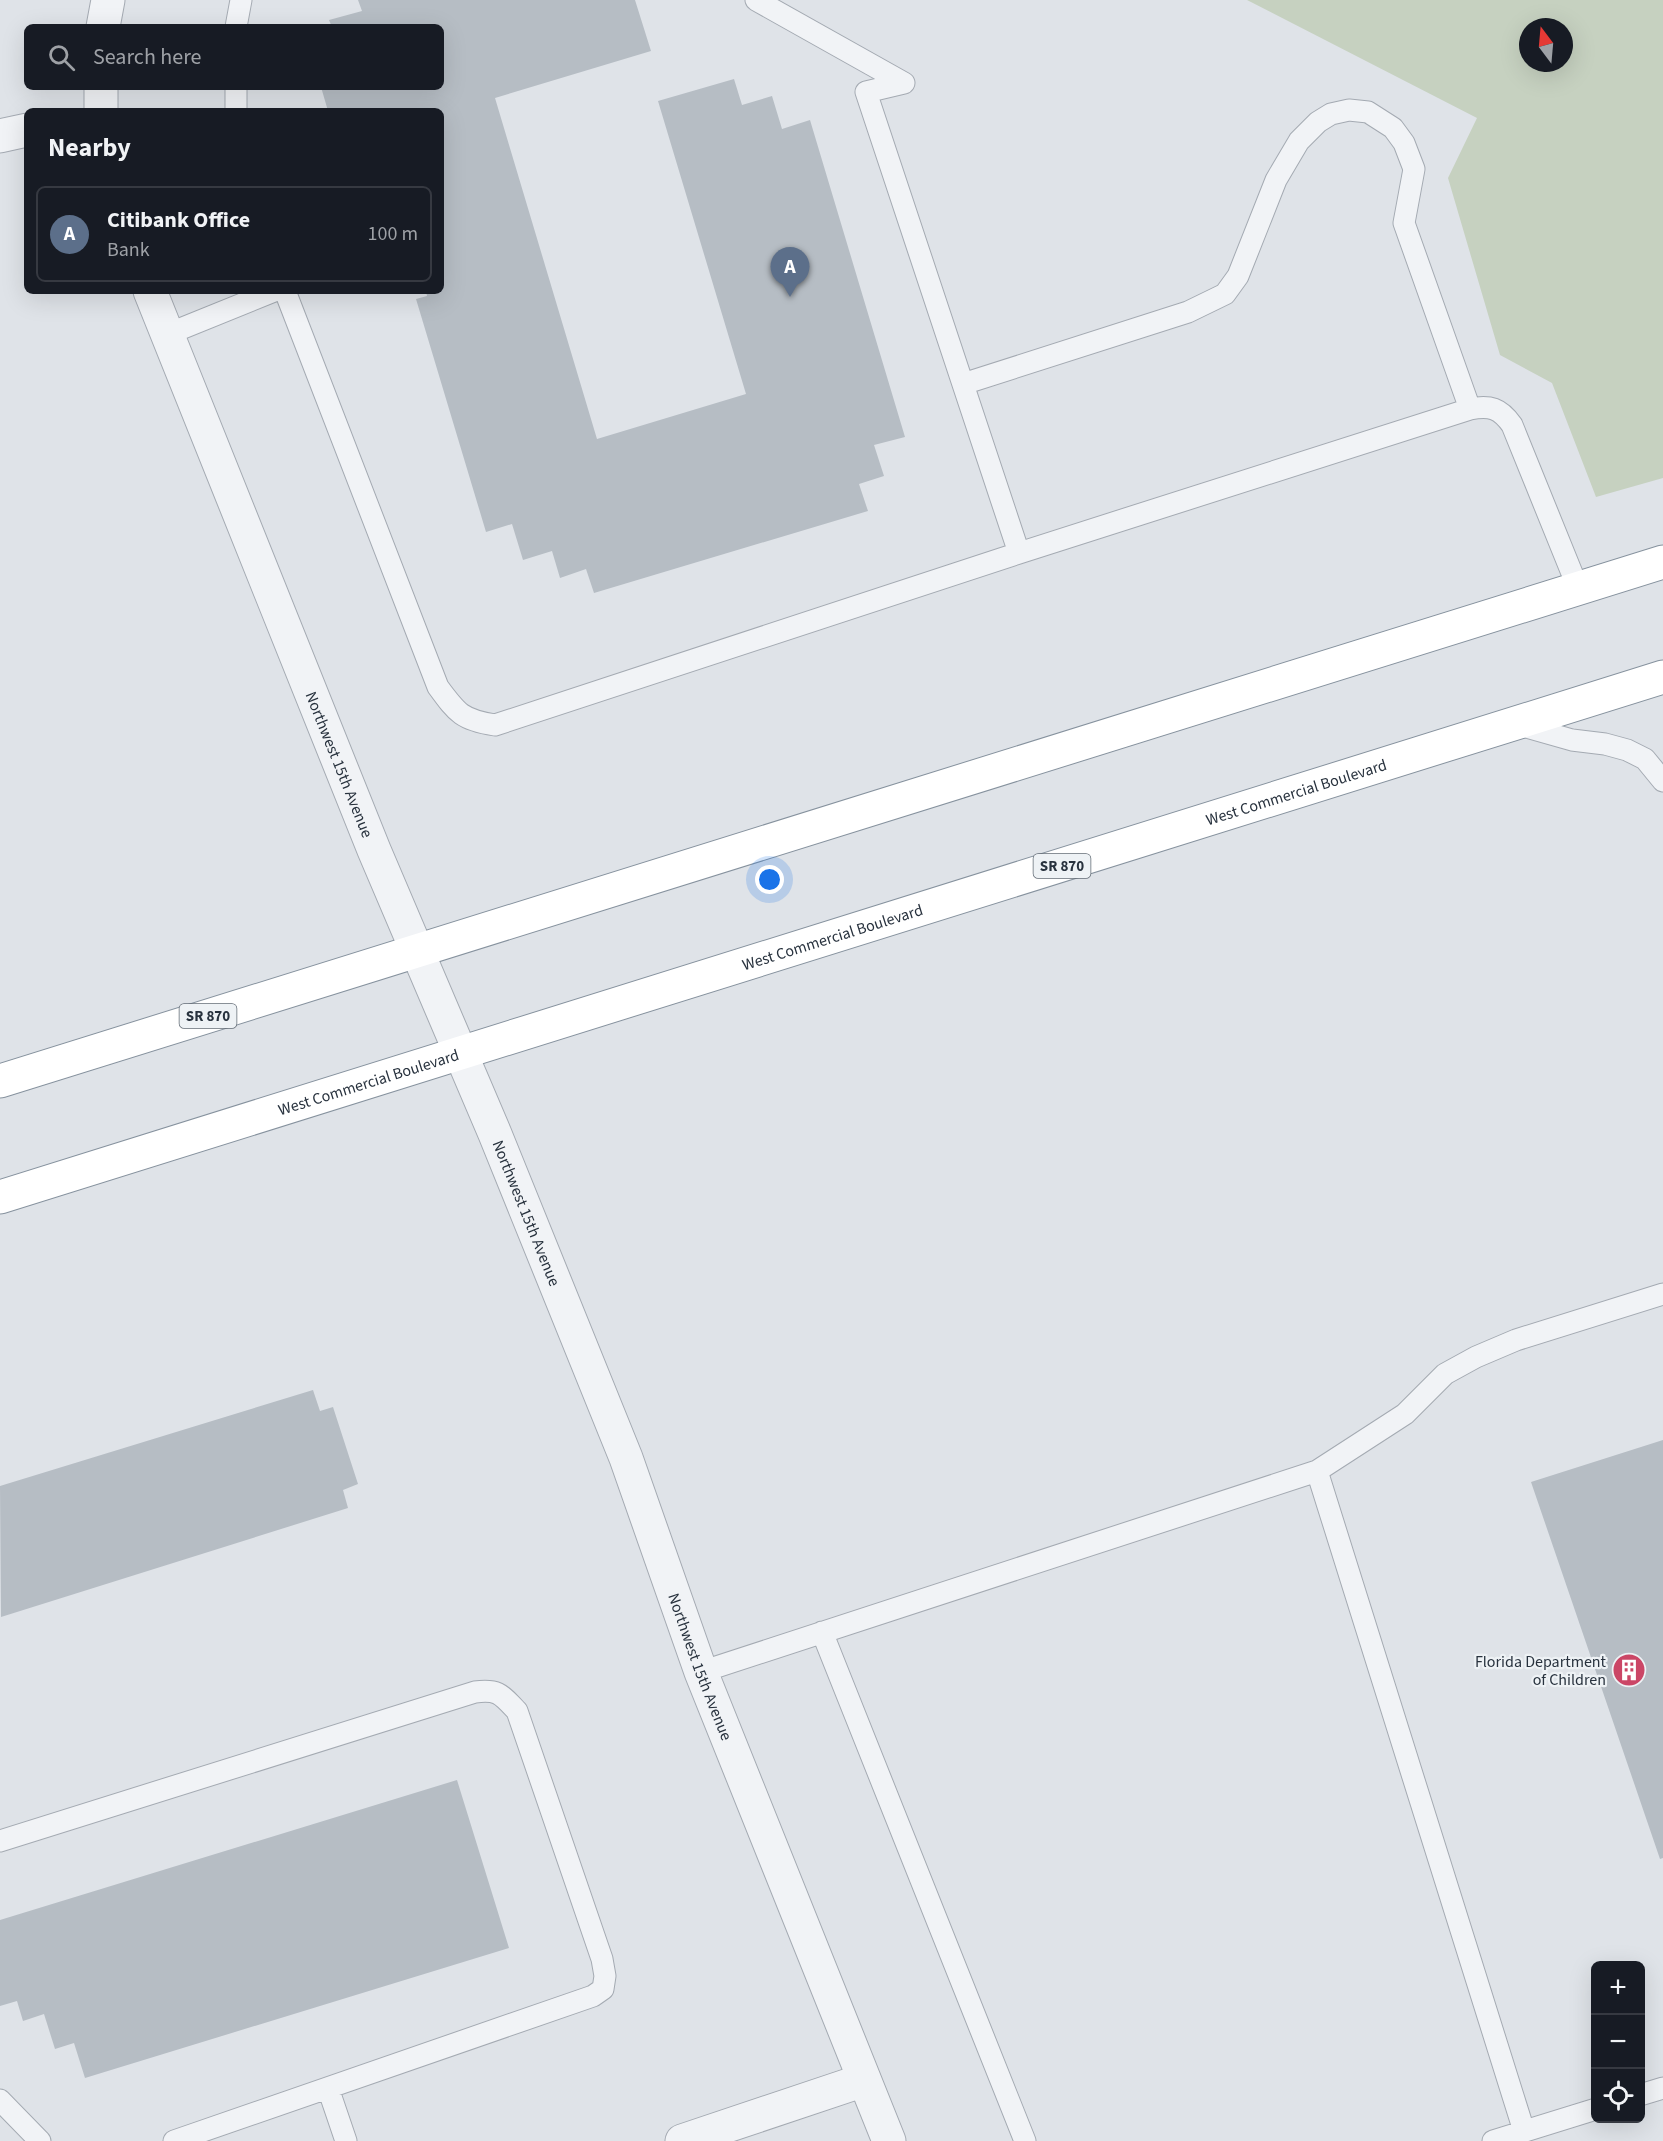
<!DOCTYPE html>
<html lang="en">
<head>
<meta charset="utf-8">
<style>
	:root { --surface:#171b24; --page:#20242c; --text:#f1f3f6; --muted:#9ea1a6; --line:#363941; --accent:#2563eb }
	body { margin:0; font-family:"Source Sans 3",sans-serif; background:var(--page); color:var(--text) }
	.controls { position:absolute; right:18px; bottom:18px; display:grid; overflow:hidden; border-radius:9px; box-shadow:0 6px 24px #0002 }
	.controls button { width:54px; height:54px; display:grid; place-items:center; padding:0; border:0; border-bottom:2px solid var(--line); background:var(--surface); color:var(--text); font:30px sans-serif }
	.compass { position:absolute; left:1519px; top:18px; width:54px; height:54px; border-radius:50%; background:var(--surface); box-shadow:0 6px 24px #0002; rotate:344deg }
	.you { position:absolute; left:770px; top:880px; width:21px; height:21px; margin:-15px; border:4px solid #fff; border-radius:50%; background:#1a73e8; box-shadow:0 0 0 9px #1a73e833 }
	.badge { display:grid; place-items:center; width:39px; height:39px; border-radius:50%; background:var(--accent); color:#fff; font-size:20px; font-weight:700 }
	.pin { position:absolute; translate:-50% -50px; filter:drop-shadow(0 2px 3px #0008) }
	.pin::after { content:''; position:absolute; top:32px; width:21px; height:18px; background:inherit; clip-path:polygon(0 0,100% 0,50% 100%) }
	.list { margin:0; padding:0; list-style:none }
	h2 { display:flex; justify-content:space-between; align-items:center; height:78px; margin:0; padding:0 24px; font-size:26px }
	h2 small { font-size:20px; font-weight:400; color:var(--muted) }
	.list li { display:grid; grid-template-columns:39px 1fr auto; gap:18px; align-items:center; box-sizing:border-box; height:96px; margin:0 12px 12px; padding:0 12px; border:2px solid var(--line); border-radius:9px }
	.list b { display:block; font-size:22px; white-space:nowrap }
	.list p { margin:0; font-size:20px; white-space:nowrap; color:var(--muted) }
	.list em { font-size:20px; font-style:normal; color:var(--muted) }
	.icon { flex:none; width:33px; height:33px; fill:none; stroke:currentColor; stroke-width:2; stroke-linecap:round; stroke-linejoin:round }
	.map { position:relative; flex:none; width:1663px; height:2141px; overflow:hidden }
	.search { position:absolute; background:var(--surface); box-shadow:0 6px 24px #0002; left:24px; top:24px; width:420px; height:66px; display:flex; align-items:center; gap:15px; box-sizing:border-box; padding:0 21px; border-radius:9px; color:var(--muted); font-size:22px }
	.panel { position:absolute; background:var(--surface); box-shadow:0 6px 24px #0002; left:24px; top:108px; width:420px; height:186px; border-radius:9px }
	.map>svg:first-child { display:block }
	.green { fill:#c6d1c0; fill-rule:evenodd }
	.building { fill:#b6bdc4 }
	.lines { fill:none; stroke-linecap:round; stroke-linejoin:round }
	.service-casing { stroke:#a4aab2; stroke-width:23 }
	.minor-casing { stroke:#a4aab2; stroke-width:35 }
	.trunk-casing { stroke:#86929e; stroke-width:35 }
	.service { stroke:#f1f3f6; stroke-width:21 }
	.minor { stroke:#f1f3f6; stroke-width:33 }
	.trunk { stroke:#fff; stroke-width:33 }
	.labels { text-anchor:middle; stroke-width:4.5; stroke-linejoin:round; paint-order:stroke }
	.shield { fill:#eef2f5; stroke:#636c75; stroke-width:1.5 }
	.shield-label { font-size:15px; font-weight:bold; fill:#28323e }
	.street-label { font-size:16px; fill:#28323e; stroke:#eef2f5 }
	.poi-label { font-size:16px; fill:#28323e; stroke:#eef2f5; text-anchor:end }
</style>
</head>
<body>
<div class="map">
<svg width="1663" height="2141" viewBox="0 0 1663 2141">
	<rect width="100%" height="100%" fill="#dfe3e8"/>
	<path class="green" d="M1247,0H1663V478L1596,497L1552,383L1500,355L1448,178L1477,118ZM1528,27H1564V63H1528Z"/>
	<path class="building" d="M358,0H635L651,51L495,98L597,439L746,394L658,101L734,79L742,105L772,96L782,129L810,120L905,437L874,445L884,476L859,484L868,511L594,593L586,569L560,578L552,551L523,560L512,524L486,532L416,299L427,296L426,291H441V111H328L321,87H441V27H332L329,20L362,11Z
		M313,1390L320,1411L333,1407L358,1484L343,1490L348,1508L1,1617L0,1486Z
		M1663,1440V1858L1660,1859L1531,1482Z
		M457,1780L509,1948L85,2078L74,2043L55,2049L44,2014L23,2021L17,2001L0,2006V1920Z"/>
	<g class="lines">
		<g class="service-casing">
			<path id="service" d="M236,27L241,0
				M236,87V111
				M285,291L438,687C457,713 462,720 495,725L1019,553L866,92L904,83L756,0
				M168,334L274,291
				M963,384L1188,312L1225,294L1238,276L1276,180L1299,141L1318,122L1331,114L1349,110L1368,112L1393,128L1404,143L1414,169L1404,223L1470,409
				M1019,553L1470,409C1490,405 1500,408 1512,425L1578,588
				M1516,724L1572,740L1605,744L1627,750L1645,759L1663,781
				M822,1632L1025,2141
				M701,1672L1317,1471
				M0,1841L475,1692C498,1689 501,1694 517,1711L602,1959L605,1976L603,1989L593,1996L174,2141
				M328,2088L346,2141
				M1640,2095L1663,2088
				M0,2100L40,2141
				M1524,2131L1317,1471L1405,1414L1445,1374L1476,1357L1516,1340L1663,1294
				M1493,2141L1596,2109"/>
		</g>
		<g class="minor-casing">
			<g id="minor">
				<path d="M103,27L108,0"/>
				<path d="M101,111V87"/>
				<path d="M0,136L27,130"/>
				<path id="s1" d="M150,291L374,850L495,1134L626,1458L701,1672L889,2141"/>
				<path d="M682,2141L864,2080"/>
			</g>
		</g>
		<g class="trunk-casing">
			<g id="trunk">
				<path d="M0,1081L1663,562"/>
				<path id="s2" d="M0,1197L1663,677"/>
			</g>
		</g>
		<use href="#service" class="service"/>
		<use href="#minor" class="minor"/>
		<use href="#trunk" class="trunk"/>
	</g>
	<defs>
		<g id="building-disc" transform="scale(1.725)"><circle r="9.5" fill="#cb4666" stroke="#eef2f5"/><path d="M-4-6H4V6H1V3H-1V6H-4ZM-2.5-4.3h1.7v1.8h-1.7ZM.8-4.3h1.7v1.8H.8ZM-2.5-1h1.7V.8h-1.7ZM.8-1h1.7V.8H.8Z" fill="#fff"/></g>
	</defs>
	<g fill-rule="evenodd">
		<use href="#building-disc" x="1629" y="1670"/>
	</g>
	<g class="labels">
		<g class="shield">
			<rect x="1033.5" y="854" width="57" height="24" rx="4.5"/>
			<rect x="179.5" y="1004" width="57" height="24" rx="4.5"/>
		</g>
		<g class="shield-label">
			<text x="1062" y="871">SR 870</text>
			<text x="208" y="1021">SR 870</text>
		</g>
		<g class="street-label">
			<text dy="6" stroke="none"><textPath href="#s1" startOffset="510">Northwest 15th Avenue</textPath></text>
			<text dy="6" stroke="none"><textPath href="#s2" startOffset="1358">West Commercial Boulevard</textPath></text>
			<text dy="6" stroke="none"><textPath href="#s2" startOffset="872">West Commercial Boulevard</textPath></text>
			<text dy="6" stroke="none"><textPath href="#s2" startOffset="386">West Commercial Boulevard</textPath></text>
			<text dy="6" stroke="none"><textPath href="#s1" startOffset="996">Northwest 15th Avenue</textPath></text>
			<text dy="6" stroke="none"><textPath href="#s1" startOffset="1482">Northwest 15th Avenue</textPath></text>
		</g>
		<g class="poi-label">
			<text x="1606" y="1667">Florida Department<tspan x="1606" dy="18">of Children</tspan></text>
		</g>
	</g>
</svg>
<div class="controls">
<button>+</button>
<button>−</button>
<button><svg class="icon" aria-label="locate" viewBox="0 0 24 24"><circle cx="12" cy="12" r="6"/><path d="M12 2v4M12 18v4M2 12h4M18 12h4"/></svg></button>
</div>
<svg class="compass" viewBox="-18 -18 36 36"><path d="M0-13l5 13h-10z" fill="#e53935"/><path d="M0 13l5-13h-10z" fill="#9ea1a6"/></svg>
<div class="you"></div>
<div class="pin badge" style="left:790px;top:297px;background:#5c6f8a">A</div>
<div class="search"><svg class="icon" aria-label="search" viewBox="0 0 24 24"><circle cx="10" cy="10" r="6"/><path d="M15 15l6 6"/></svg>Search here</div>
<section class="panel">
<h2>Nearby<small></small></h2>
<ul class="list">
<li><span class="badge" style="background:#5c6f8a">A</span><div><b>Citibank Office</b><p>Bank</p></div><em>100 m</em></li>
</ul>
</section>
</div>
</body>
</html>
